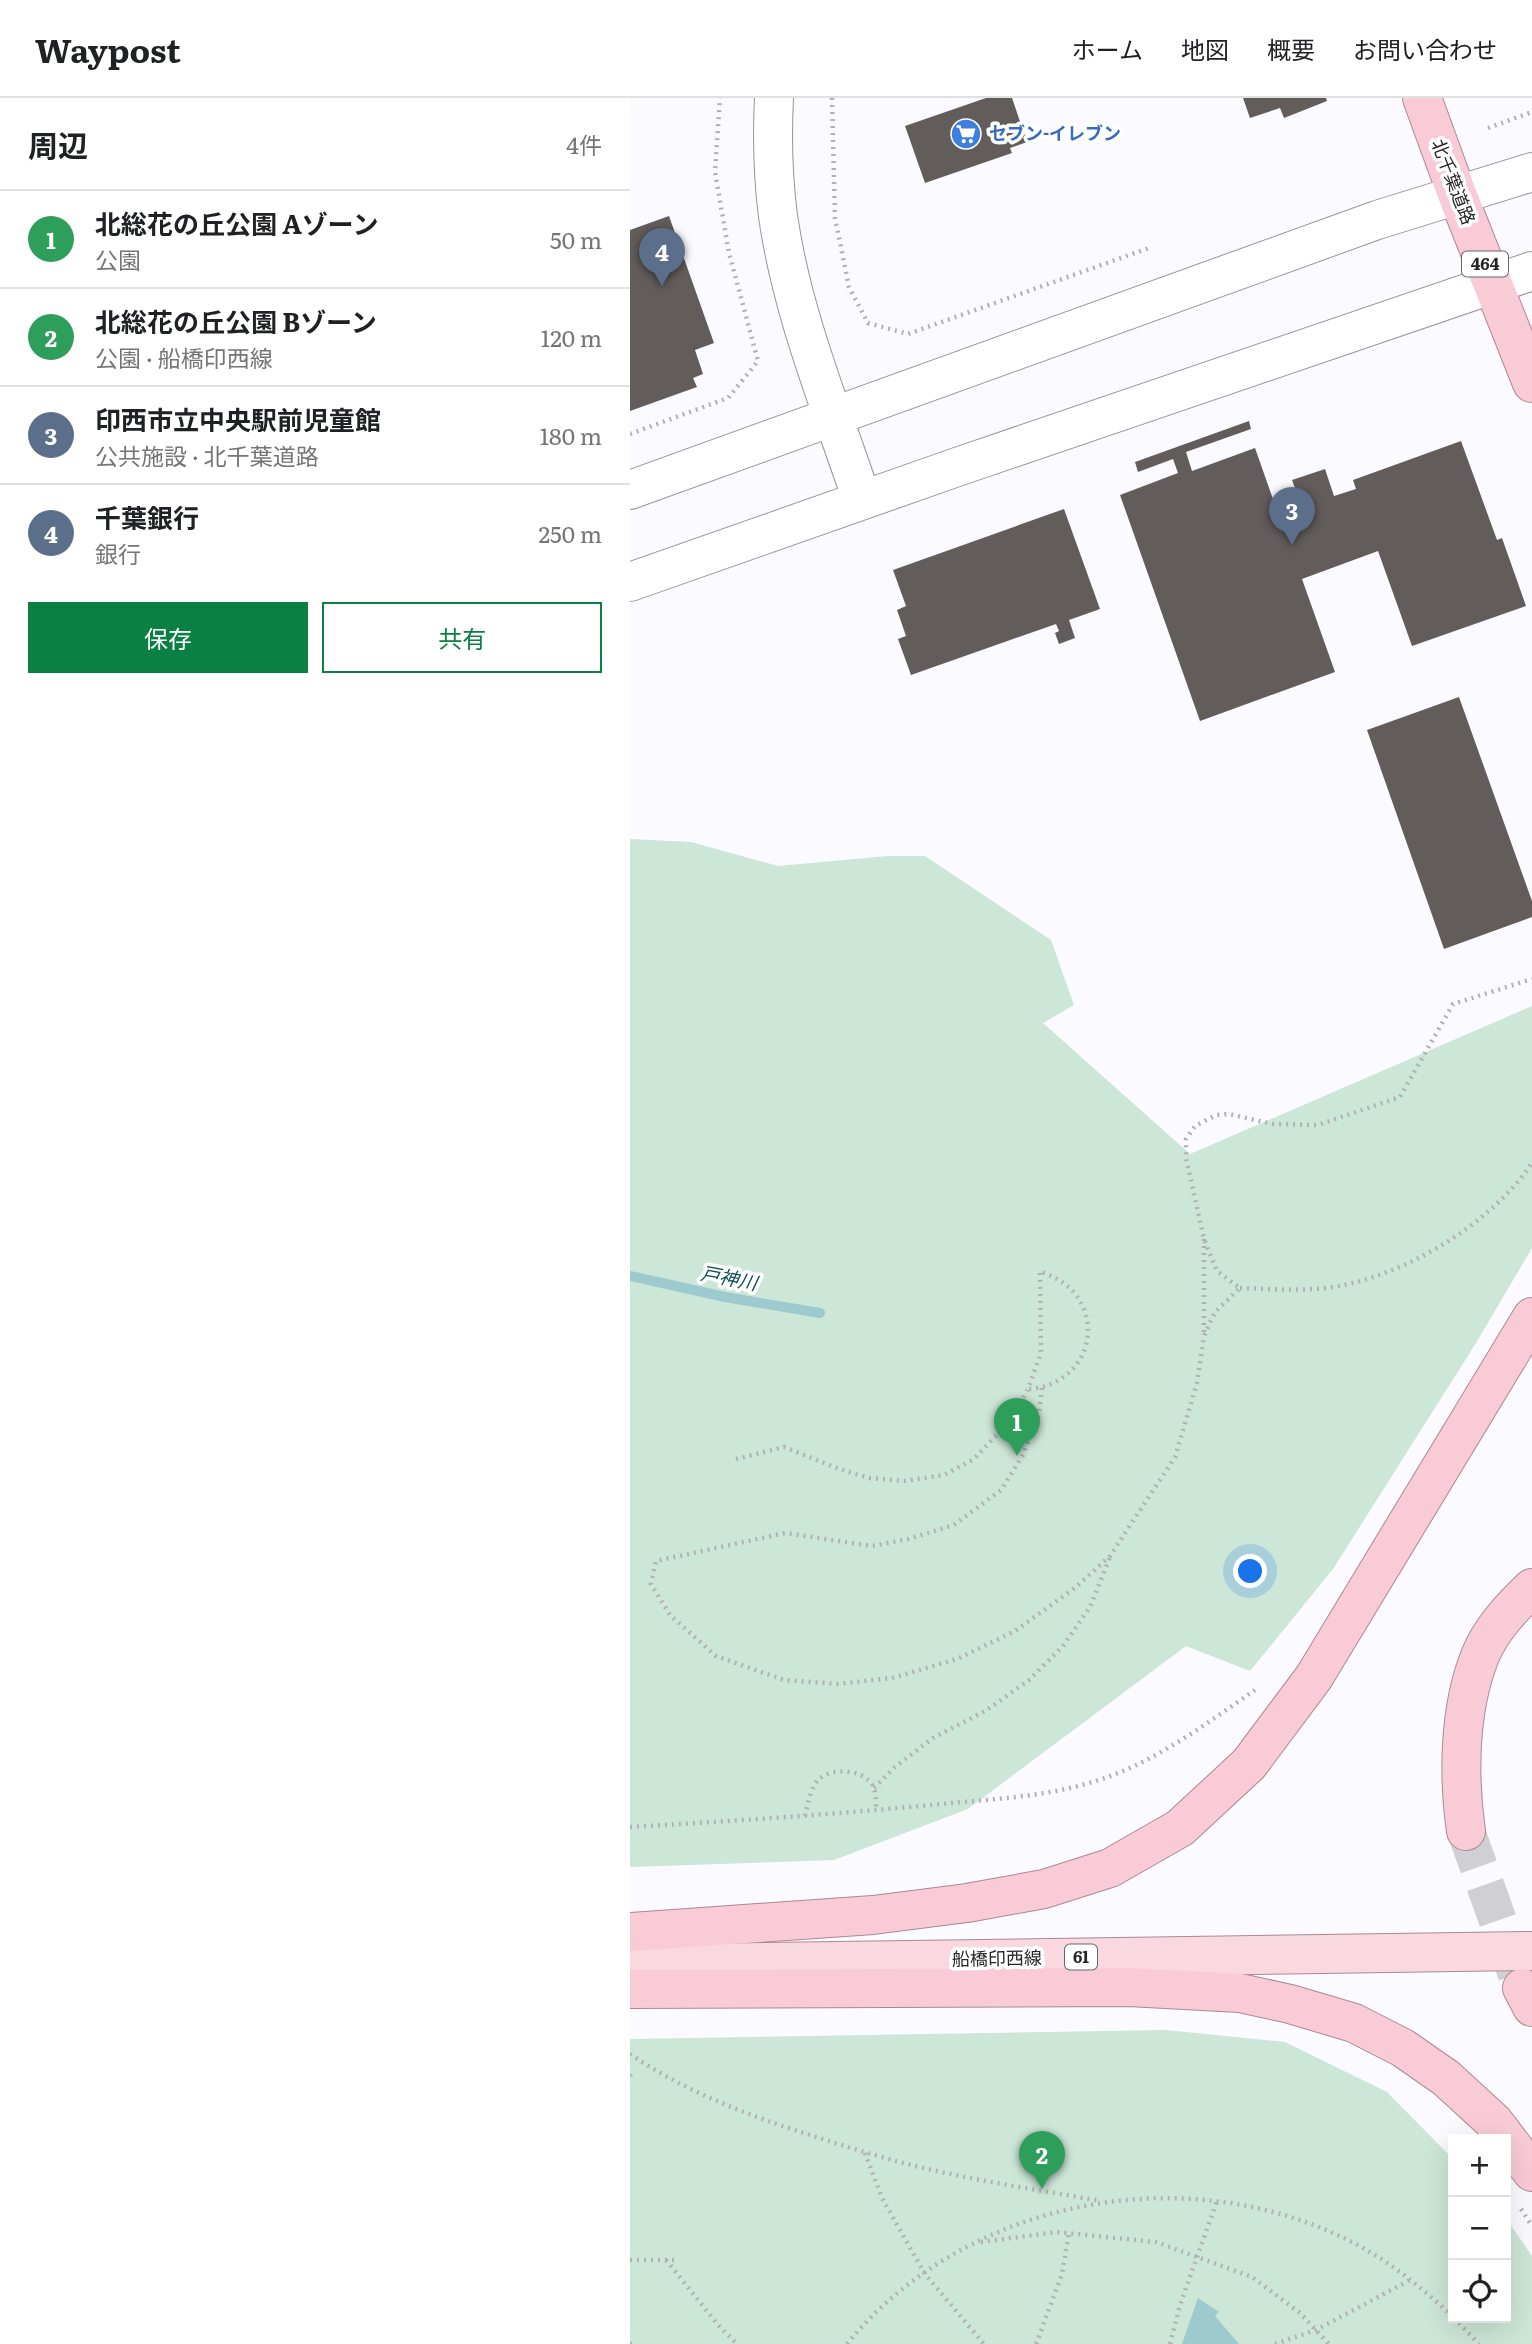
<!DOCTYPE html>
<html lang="ja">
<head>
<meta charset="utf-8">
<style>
	:root { --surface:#fff; --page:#f2f2f2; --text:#202124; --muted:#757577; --line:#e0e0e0; --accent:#0b8043 }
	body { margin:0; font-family:Literata,"Noto Sans JP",serif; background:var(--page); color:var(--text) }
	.controls { position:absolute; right:21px; bottom:21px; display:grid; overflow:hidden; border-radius:0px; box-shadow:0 7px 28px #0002 }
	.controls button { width:63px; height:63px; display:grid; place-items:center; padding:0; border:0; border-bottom:2px solid var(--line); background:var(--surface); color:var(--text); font:35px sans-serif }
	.you { position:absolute; left:621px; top:1474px; width:24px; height:24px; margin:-18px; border:5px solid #fff; border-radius:50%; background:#1a73e8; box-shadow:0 0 0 10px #1a73e833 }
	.badge { display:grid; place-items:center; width:46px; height:46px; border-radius:50%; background:var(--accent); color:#fff; font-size:23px; font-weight:700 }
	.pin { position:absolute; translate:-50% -58px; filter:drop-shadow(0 2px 4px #0008) }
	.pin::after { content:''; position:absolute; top:37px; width:24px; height:21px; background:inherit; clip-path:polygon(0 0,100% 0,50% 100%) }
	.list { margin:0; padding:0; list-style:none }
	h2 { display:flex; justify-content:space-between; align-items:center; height:91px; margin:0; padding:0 28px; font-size:30px }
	h2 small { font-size:23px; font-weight:400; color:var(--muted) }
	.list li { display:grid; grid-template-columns:46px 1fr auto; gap:21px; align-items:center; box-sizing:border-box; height:98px; padding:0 28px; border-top:2px solid var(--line) }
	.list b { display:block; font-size:26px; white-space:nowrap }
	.list p { margin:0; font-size:23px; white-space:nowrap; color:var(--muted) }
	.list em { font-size:23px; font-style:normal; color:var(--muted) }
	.actions { display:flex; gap:14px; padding:21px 28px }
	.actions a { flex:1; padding:16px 0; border:2px solid var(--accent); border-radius:0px; text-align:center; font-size:24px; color:var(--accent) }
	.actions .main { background:var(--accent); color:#fff }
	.icon { flex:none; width:38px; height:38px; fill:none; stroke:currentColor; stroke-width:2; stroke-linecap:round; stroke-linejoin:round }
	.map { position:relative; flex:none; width:902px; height:2246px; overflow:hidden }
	header { display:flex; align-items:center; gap:42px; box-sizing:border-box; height:98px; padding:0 35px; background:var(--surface); border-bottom:2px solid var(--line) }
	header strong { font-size:33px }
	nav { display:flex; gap:38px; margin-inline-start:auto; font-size:24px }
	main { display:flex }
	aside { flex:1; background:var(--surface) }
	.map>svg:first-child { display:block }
	.green { fill:#cce6d7 }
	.water { fill:#9ccacf }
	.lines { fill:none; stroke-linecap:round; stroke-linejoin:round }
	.stream { stroke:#9ccacf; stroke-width:10 }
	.building { fill:#625d5b }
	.trunk-tunnel { stroke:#cfcfd4; stroke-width:38; stroke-dasharray:38 19; stroke-linecap:butt }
	.tertiary-casing { stroke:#95959a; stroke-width:40 }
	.primary-casing { stroke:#ad8892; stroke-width:40 }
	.trunk-casing { stroke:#ad8892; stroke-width:40 }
	.path { stroke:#b1b1b5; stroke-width:4.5; stroke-dasharray:2 5; stroke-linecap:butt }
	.tertiary { stroke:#fff; stroke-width:38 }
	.primary { stroke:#fad8e0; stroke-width:38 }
	.trunk { stroke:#f8cbd6; stroke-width:38 }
	.labels { text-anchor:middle; stroke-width:7; stroke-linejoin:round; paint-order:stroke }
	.shield { fill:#fff; stroke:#666668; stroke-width:2 }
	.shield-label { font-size:16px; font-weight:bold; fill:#252527 }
	.shop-label { font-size:18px; font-weight:bold; fill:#366cbe; stroke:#fff; text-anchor:start }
	.street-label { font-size:18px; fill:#252527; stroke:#fff }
	.water-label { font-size:19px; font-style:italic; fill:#0d5056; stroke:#fff }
</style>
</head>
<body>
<header>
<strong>Waypost</strong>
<nav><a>ホーム</a><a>地図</a><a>概要</a><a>お問い合わせ</a></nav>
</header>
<main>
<aside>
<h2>周辺<small>4件</small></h2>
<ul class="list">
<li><span class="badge" style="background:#2e9e5b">1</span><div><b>北総花の丘公園 Aゾーン</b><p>公園</p></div><em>50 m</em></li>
<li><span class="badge" style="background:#2e9e5b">2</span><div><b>北総花の丘公園 Bゾーン</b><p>公園 · 船橋印西線</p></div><em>120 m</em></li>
<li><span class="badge" style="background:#5c6f8a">3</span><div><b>印西市立中央駅前児童館</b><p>公共施設 · 北千葉道路</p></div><em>180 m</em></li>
<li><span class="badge" style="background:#5c6f8a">4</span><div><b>千葉銀行</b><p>銀行</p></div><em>250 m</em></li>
</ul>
<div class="actions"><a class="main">保存</a><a>共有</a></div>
</aside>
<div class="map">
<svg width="902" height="2246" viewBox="0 0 902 2246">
	<rect width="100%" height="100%" fill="#fafaff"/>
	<path class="green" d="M0,741L61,744L148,768L258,758H295L421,842L444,907L413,925L560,1056L902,908V1150L846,1245L703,1471L620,1573L556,1548L338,1711L204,1762L0,1769Z
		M535,1932L655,1944L757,1994L823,2061V2220H876V2120L902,2158V2246H0V1941Z"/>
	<path class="water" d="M568,2200L589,2214L585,2218L609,2246H552Z"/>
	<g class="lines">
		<path class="stream" d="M0,1178L95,1199L190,1215"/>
	</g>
	<path class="building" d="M356,0H382L397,44L380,50L382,55L295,85L275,28Z
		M613,0H696L697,3L654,20L650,10L620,20Z
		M39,118L84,245L65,252L73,276L63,280L67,289L0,313V132Z
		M619,323L621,331L556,354L562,373L625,350L649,418L672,410L662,382L695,371L704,398L726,391L723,382L831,343L867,442L872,440L896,508L782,548L748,453L672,481L705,574L570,623L490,397L548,375L543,361L508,374L505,364Z
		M434,411L470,511L439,522L445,540L429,546L425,535L429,533L426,526L281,577L268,541L276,538L267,512L276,508L263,472Z
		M829,599L902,803V819L814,851L737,632Z"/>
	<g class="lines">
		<path class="trunk-tunnel" d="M836,1733L889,1882"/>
		<g class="tertiary-casing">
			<path id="tertiary" d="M144,0C142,39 143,79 148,118C162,216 201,309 232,402
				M0,392L747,122L902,74
				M0,484L327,369L902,173"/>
		</g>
		<g class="primary-casing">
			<path id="primary" d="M0,1866L902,1853"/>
		</g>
		<g class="trunk-casing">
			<path id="trunk" d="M792,0L827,96L902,285
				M836,1733C828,1677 829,1611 850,1558C861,1531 882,1509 902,1490
				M0,1834L243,1817L337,1805L414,1791L480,1770L550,1730L619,1666L684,1579L902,1219
				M892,1890L902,1909
				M0,1891L499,1889L610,1895L660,1906L724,1925L773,1950L816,1980L864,2024L902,2074"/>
		</g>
		<path class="path" d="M202,0L205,120L219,189L238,225L278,236L519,150
			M858,30L902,14
			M0,336L98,300L128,263L99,155L85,74L90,0
			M574,1141V1238L585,1214L610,1190L587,1173L574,1141L556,1060V1041L565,1028L586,1017L599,1016L642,1026L688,1027L770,999L823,906L902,881
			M610,1190C639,1191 668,1193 696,1190C770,1181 861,1127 902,1065
			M412,1290L409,1314L393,1357L371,1392L324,1427L278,1441L242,1448L155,1435L26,1463L21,1486L40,1517L86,1558L154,1582L208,1586L262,1580L327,1561L385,1533L446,1489L480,1458L545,1359L567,1285L574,1238
			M106,1361L154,1349L207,1370L239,1380L274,1383L314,1377L344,1361L379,1324L398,1291L411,1255L410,1173C424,1179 437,1185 446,1197C476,1239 446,1289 398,1291
			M244,1690L265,1669L303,1640L357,1612L399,1582L433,1548L460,1509L480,1459
			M175,1718C178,1707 180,1690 189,1681C203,1669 236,1671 244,1690C246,1696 246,1706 246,1712
			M0,1729C104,1723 208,1716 312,1706C361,1701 412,1699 459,1685C520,1668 573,1628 625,1592
			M0,1956C54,1993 117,2017 180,2037C208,2046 237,2055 266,2063C332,2081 404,2091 471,2103
			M0,1978L1,1975
			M235,2055L252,2100L295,2176L354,2246
			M891,2111L902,2128
			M351,2144L427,2134L526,2144L622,2179L670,2215L699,2246
			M0,2162H48
			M36,2162L89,2228L107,2246
			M824,2220L849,2246
			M0,2246H7
			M217,2246C343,2091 585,2054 753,2162C778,2179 801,2198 823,2219
			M406,2246L432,2176L439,2135
			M540,2246L550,2207L587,2103
			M645,2246L686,2232L780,2182"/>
		<use href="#tertiary" class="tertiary"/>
		<use href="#primary" class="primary"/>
		<use href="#trunk" class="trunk"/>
	</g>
	<defs>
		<g id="supermarket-disc" transform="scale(1.575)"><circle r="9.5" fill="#3f7fe0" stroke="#fff"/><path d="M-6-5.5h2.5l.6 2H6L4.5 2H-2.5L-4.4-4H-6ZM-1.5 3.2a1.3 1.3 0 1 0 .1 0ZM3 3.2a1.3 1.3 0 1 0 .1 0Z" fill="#fff"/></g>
	</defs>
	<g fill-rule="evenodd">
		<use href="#supermarket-disc" x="336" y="36"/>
	</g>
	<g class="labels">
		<g class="shield">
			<rect x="832" y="153.5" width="46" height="25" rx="5"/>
			<rect x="435" y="1846.5" width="32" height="25" rx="5"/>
		</g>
		<g class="shield-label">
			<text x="855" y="172">464</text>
			<text x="451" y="1865">61</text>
		</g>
		<g class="shop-label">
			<text x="359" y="42">セブン-イレブン</text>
		</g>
		<g class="street-label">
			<text transform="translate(823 84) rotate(69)" y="6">北千葉道路</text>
			<text transform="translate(367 1861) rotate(-1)" y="6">船橋印西線</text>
		</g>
		<g class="water-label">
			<text transform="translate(99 1180) rotate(11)" y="7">戸神川</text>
		</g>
	</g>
</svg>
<div class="controls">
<button>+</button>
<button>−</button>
<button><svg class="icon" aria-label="locate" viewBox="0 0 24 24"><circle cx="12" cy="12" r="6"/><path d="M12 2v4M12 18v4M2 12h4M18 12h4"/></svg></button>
</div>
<div class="you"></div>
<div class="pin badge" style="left:387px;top:1358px;background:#2e9e5b">1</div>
<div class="pin badge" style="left:412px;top:2091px;background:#2e9e5b">2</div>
<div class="pin badge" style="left:662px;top:447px;background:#5c6f8a">3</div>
<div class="pin badge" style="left:32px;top:188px;background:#5c6f8a">4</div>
</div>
</main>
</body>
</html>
